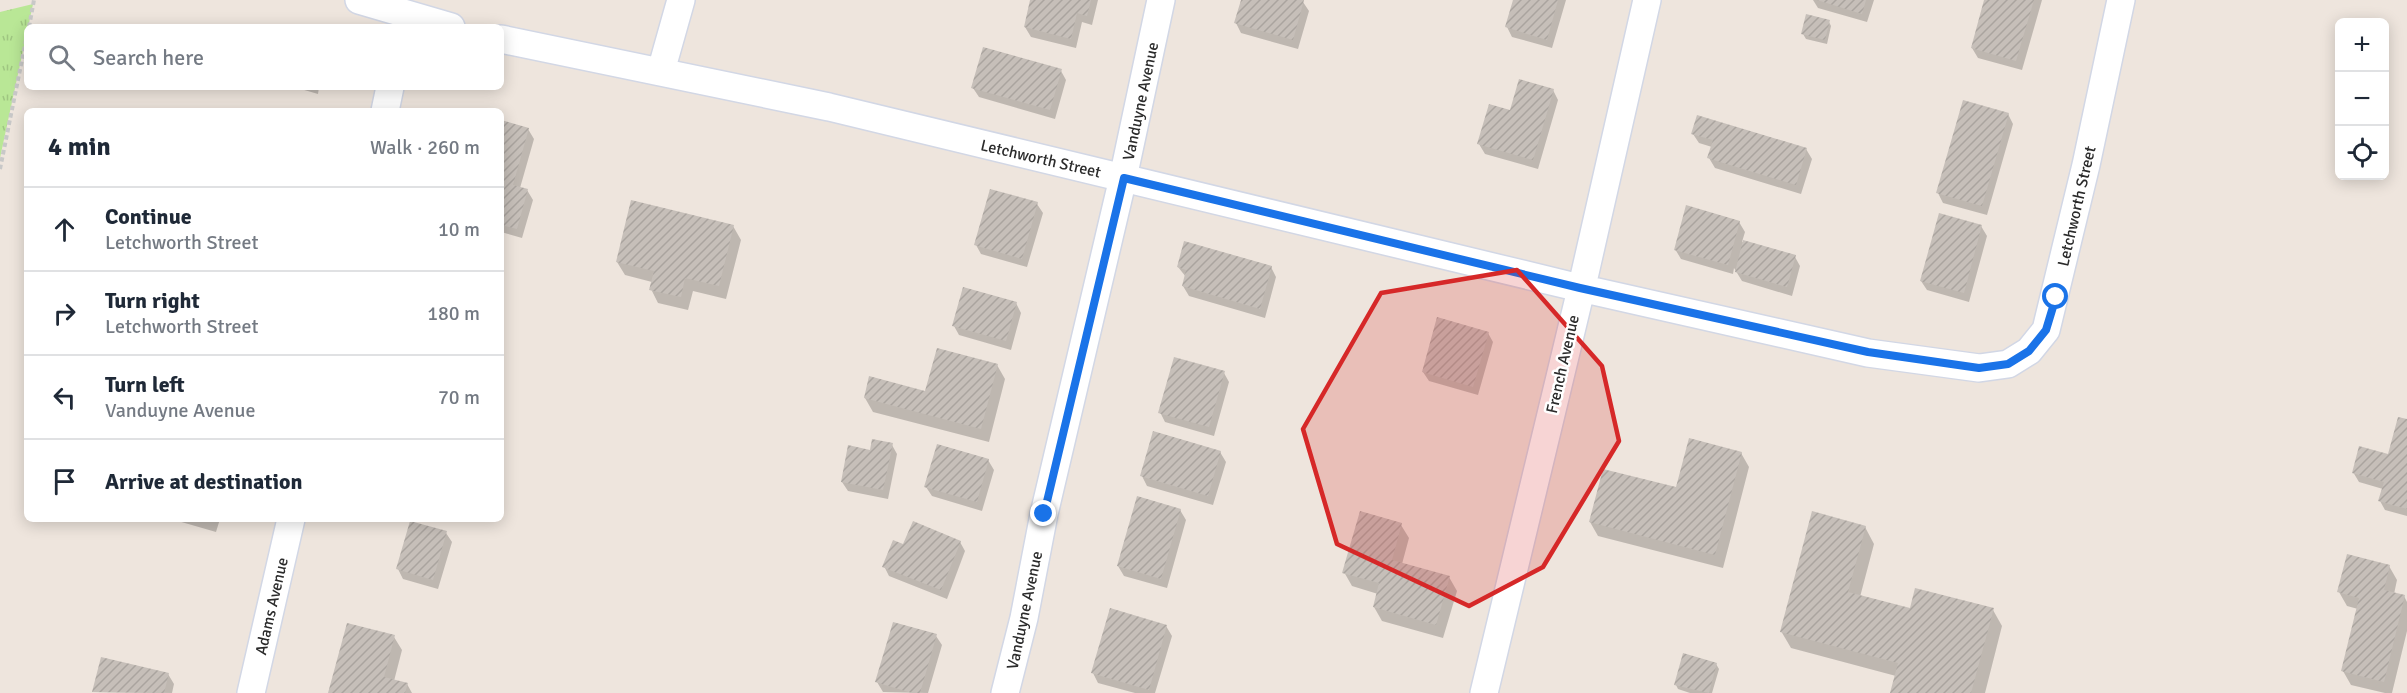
<!DOCTYPE html>
<html lang="en">
<head>
<meta charset="utf-8">
<style>
	:root { --surface:#fff; --page:#f2f2f3; --text:#1f2937; --muted:#747a83; --line:#e0e1e3 }
	body { margin:0; font-family:Signika,sans-serif; background:var(--page); color:var(--text) }
	.controls { position:absolute; right:18px; top:18px; display:grid; overflow:hidden; border-radius:9px; box-shadow:0 3px 15px #0003 }
	.controls button { width:54px; height:54px; display:grid; place-items:center; padding:0; border:0; border-bottom:2px solid var(--line); background:var(--surface); color:var(--text); font:30px sans-serif }
	.stop { position:absolute; width:18px; height:18px; margin:-14px; border:4px solid #1a73e8; border-radius:50%; background:#fff }
	.stop.end { background:#1a73e8; border-color:#fff; box-shadow:0 2px 6px #0008 }
	.list { margin:0; padding:0; list-style:none }
	h2 { display:flex; justify-content:space-between; align-items:center; height:78px; margin:0; padding:0 24px; font-size:26px }
	h2 small { font-size:20px; font-weight:400; color:var(--muted) }
	.list li { display:grid; grid-template-columns:39px 1fr auto; gap:18px; align-items:center; box-sizing:border-box; height:84px; padding:0 24px; border-top:2px solid var(--line) }
	.list b { display:block; font-size:22px; white-space:nowrap }
	.list p { margin:0; font-size:20px; white-space:nowrap; color:var(--muted) }
	.list em { font-size:20px; font-style:normal; color:var(--muted) }
	.icon { flex:none; width:33px; height:33px; fill:none; stroke:currentColor; stroke-width:2; stroke-linecap:round; stroke-linejoin:round }
	.map { position:relative; flex:none; width:2407px; height:693px; overflow:hidden }
	.search { position:absolute; background:var(--surface); box-shadow:0 3px 15px #0003; left:24px; top:24px; width:480px; height:66px; display:flex; align-items:center; gap:15px; box-sizing:border-box; padding:0 21px; border-radius:9px; color:var(--muted); font-size:22px }
	.panel { position:absolute; background:var(--surface); box-shadow:0 3px 15px #0003; left:24px; top:108px; width:480px; height:414px; border-radius:9px }
	.map>svg:first-child { display:block }
	.park { fill:url(#park-tufts) }
	.shadow { fill:#0003 }
	.building { fill:url(#building-hatch) }
	.lines { fill:none; stroke-linecap:round; stroke-linejoin:round }
	.street-casing { stroke:#d2d7e5; stroke-width:30 }
	.path { stroke:#c8c8c8; stroke-width:4; stroke-dasharray:4.5 3; stroke-linecap:butt }
	.street { stroke:#fff; stroke-width:27 }
	.route { stroke:#1a73e8; stroke-width:8 }
	.marked { fill:#d62828; fill-opacity:0.2; stroke:#d62828; stroke-width:4.5; stroke-linejoin:round }
	.labels { text-anchor:middle; stroke-width:5; stroke-linejoin:round; paint-order:stroke }
	.street-label { font-size:16px; fill:#2b2b2b; stroke:#fff }
</style>
</head>
<body>
<div class="map">
<svg width="2407" height="693" viewBox="0 0 2407 693">
	<defs>
		<pattern id="park-tufts" width="24" height="20" patternUnits="userSpaceOnUse" patternTransform="scale(1.5)"><rect width="24" height="20" fill="#b9e796"/><path d="M3 7l-1-3M5 7V3M7 7l1-3M15 17l-1-3M17 17v-4M19 17l1-3" fill="none" stroke="#9fc681"/></pattern>
		<pattern id="building-hatch" width="6" height="6" patternUnits="userSpaceOnUse" patternTransform="scale(1.5)"><rect width="6" height="6" fill="#c6bfb9"/><path d="M-1 1l2-2M0 6l6-6M5 7l2-2" fill="none" stroke="#aaa49f"/></pattern>
	</defs>
	<rect width="100%" height="100%" fill="#eee5dd"/>
	<path class="park" d="M33,4L0,158V12Z"/>
	<path class="shadow" d="M1032,0H1098L1092,25L1082,22L1076,48L1031,37L1025,27Z
		M1242,0L1303,2L1309,11L1298,49L1241,33L1236,23Z
		M1514,0H1566L1552,48L1512,37L1507,27Z
		M1813,0H1874L1867,22L1818,8Z
		M1986,0H2042L2022,70L1978,58L1972,48Z
		M1829,22L1831,26L1827,44L1806,39L1803,34Z
		M1061,71L1066,80L1055,119L979,97L973,88Z
		M294,87H319L318,94Z
		M1553,90L1558,100L1538,169L1485,154L1479,144L1511,112Z
		M2008,114L2013,124L1987,215L1943,203L1938,193Z
		M501,122L528,129L534,139L520,188L527,190L533,200L522,238L501,232Z
		M1693,134L1806,149L1812,159L1801,194L1715,168L1709,158L1712,147L1699,143Z
		M1037,204L1043,213L1027,267L981,254L976,245Z
		M1739,222L1745,232L1742,242L1795,257L1800,266L1792,296L1742,281L1734,268L1733,274L1681,259L1675,249Z
		M733,226L741,240L726,299L693,291L688,310L658,303L651,289L652,282L625,275L617,262Z
		M1981,226L1987,236L1969,302L1927,290L1921,281Z
		M1178,267H1271L1276,277L1265,318L1189,296L1183,286L1186,277Z
		M1016,303L1021,313L1011,350L959,335L954,326Z
		M1488,333L1493,342L1478,395L1429,381L1423,372Z
		M997,365L1005,379L989,442L873,412L865,398L926,392Z
		M1224,373L1229,382L1214,436L1165,422L1160,412Z
		M2407,420V516L2385,510L2380,501L2383,489L2359,482L2353,472L2389,456Z
		M892,445L897,454L888,499L848,491L842,482L871,452Z
		M1220,452L1226,462L1213,505L1147,486L1142,476Z
		M1741,453L1749,467L1723,568L1598,536L1590,522L1677,489Z
		M988,460L994,470L982,511L932,496L926,487Z
		M1180,510L1186,520L1167,588L1124,576L1118,566Z
		M171,519H220L216,532Z
		M1401,525L1409,538L1402,564L1449,577L1457,591L1443,638L1382,621L1374,607L1378,594L1352,586L1344,572Z
		M1865,527L1874,544L1860,597L1911,610H1993L2002,626L1985,693H1892L1896,676L1791,648L1781,631Z
		M446,533L452,542L438,589L403,579L398,569Z
		M960,542L965,551L947,599L889,576L884,566L904,546Z
		M2389,566L2397,580L2394,594L2404,596L2407,602V631L2392,693H2385L2351,685L2343,671L2358,609L2347,606L2339,592Z
		M1166,626L1172,636L1155,693H1135L1098,683L1093,673Z
		M936,636L942,645L928,693L883,692L877,682Z
		M394,637L402,650L394,681L407,684L412,693H330Z
		M1716,664L1719,669L1712,693H1690L1678,689L1676,685Z
		M168,674L174,684L172,693L93,692Z"/>
	<path class="building" d="M1030,0H1091L1087,16L1077,13L1071,39L1024,27Z
		M1241,0H1304L1293,40L1234,23Z
		M1513,0H1558L1547,40L1505,27Z
		M1817,0H1866L1862,14Z
		M1984,0H2034L2016,61L1971,48Z
		M1806,14L1830,20L1825,40L1801,34Z
		M983,47L1062,69L1050,110L971,88Z
		M1519,79L1554,89L1533,160L1477,144L1489,104L1510,110Z
		M1963,100L2009,113L1982,206L1936,193Z
		M1697,115L1807,148L1796,185L1707,158L1713,140L1691,134Z
		M501,120L529,128L513,185L528,189L517,229L501,225Z
		M990,189L1038,202L1022,259L974,245Z
		M631,200L734,225L719,286L685,278L681,297L649,290L654,271L616,262Z
		M1686,205L1740,221L1728,265L1674,250Z
		M1939,213L1982,225L1964,293L1920,281Z
		M1743,240L1796,255L1787,287L1735,272Z
		M1184,241L1272,266L1260,309L1182,286L1186,270L1177,267Z
		M963,287L1017,302L1006,341L952,326Z
		M1437,317L1489,332L1473,387L1422,372Z
		M937,348L998,364L981,429L864,398L869,376L925,391Z
		M1174,357L1225,371L1209,427L1158,413Z
		M2398,417L2407,419V509L2378,501L2384,482L2352,473L2359,446L2388,454Z
		M1153,431L1221,451L1208,496L1140,476Z
		M1689,438L1742,452L1715,555L1589,522L1603,469L1676,487Z
		M872,439L893,443L883,490L841,482L848,445L870,450Z
		M937,444L989,459L977,502L924,487Z
		M1137,496L1181,509L1161,579L1117,566Z
		M1360,511L1402,523L1392,560L1450,576L1436,625L1373,607L1379,583L1342,573Z
		M1812,511L1866,526L1848,592L1910,608L1915,588L1994,608L1971,693H1890L1898,663L1780,632Z
		M410,521L447,531L433,580L396,569Z
		M913,521L961,541L941,590L882,567L893,540L903,544Z
		M2347,554L2390,565L2384,590L2405,595L2384,682L2341,671L2359,598L2337,592Z
		M1110,608L1167,625L1149,690L1091,673Z
		M893,622L937,634L920,693H912L875,682Z
		M347,623L395,635L384,677L408,683L405,693H328Z
		M1683,653L1717,663L1709,693L1674,685Z
		M101,657L169,673L164,693L92,692Z"/>
	<g class="lines">
		<g class="street-casing">
			<path id="street" d="M359,0L451,27
				M501,39L829,107L1580,288L1868,353L1979,368L2008,364L2029,351L2046,330L2086,165L2121,0
				M661,71L681,0
				M385,111L390,87
				M251,693L291,519
				M1005,693L1024,618L1044,514L1123,178L1161,0
				M1484,693L1585,273L1647,0"/>
		</g>
		<path class="path" d="M29,27L34,0
			M0,169L27,35"/>
		<use href="#street" class="street"/>
	</g>
	<g class="lines">
		<path class="route" d="M1044,514L1124,178L1580,288L1868,352L1979,368L2008,364L2029,351L2046,330L2056,297"/>
	</g>
	<path class="marked" d="M1517,270L1602,366L1619,441L1543,567L1469,606L1337,544L1303,429L1381,293Z"/>
	<g class="labels">
		<g class="street-label">
			<text transform="translate(1140 101) rotate(-78)" y="6">Vanduyne Avenue</text>
			<text transform="translate(1041 158) rotate(13)" y="6">Letchworth Street</text>
			<text transform="translate(2076 206) rotate(-77)" y="6">Letchworth Street</text>
			<text transform="translate(1562 364) rotate(-77)" y="6">French Avenue</text>
			<text transform="translate(271 606) rotate(-77)" y="6">Adams Avenue</text>
			<text transform="translate(1024 610) rotate(-78)" y="6">Vanduyne Avenue</text>
		</g>
	</g>
</svg>
<div class="controls">
<button>+</button>
<button>−</button>
<button><svg class="icon" aria-label="locate" viewBox="0 0 24 24"><circle cx="12" cy="12" r="6"/><path d="M12 2v4M12 18v4M2 12h4M18 12h4"/></svg></button>
</div>
<div class="stop" style="left:2056px;top:297px"></div>
<div class="stop end" style="left:1044px;top:514px"></div>
<div class="search"><svg class="icon" aria-label="search" viewBox="0 0 24 24"><circle cx="10" cy="10" r="6"/><path d="M15 15l6 6"/></svg>Search here</div>
<section class="panel">
<h2>4 min<small>Walk · 260 m</small></h2>
<ul class="list">
<li><svg class="icon" aria-label="ahead" viewBox="0 0 24 24"><path d="M12 20V5M6 11l6-6 6 6"/></svg><div><b>Continue</b><p>Letchworth Street</p></div><em>10 m</em></li>
<li><svg class="icon" aria-label="right" viewBox="0 0 24 24"><path d="M7 20v-9h11M14 6l5 5-5 5"/></svg><div><b>Turn right</b><p>Letchworth Street</p></div><em>180 m</em></li>
<li><svg class="icon" aria-label="left" viewBox="0 0 24 24"><path d="M17 20v-9H6M10 6l-5 5 5 5"/></svg><div><b>Turn left</b><p>Vanduyne Avenue</p></div><em>70 m</em></li>
<li><svg class="icon" aria-label="arrive" viewBox="0 0 24 24"><path d="M6 21V4h12l-3 4 3 4H6"/></svg><div><b>Arrive at destination</b></div></li>
</ul>
</section>
</div>
</body>
</html>
